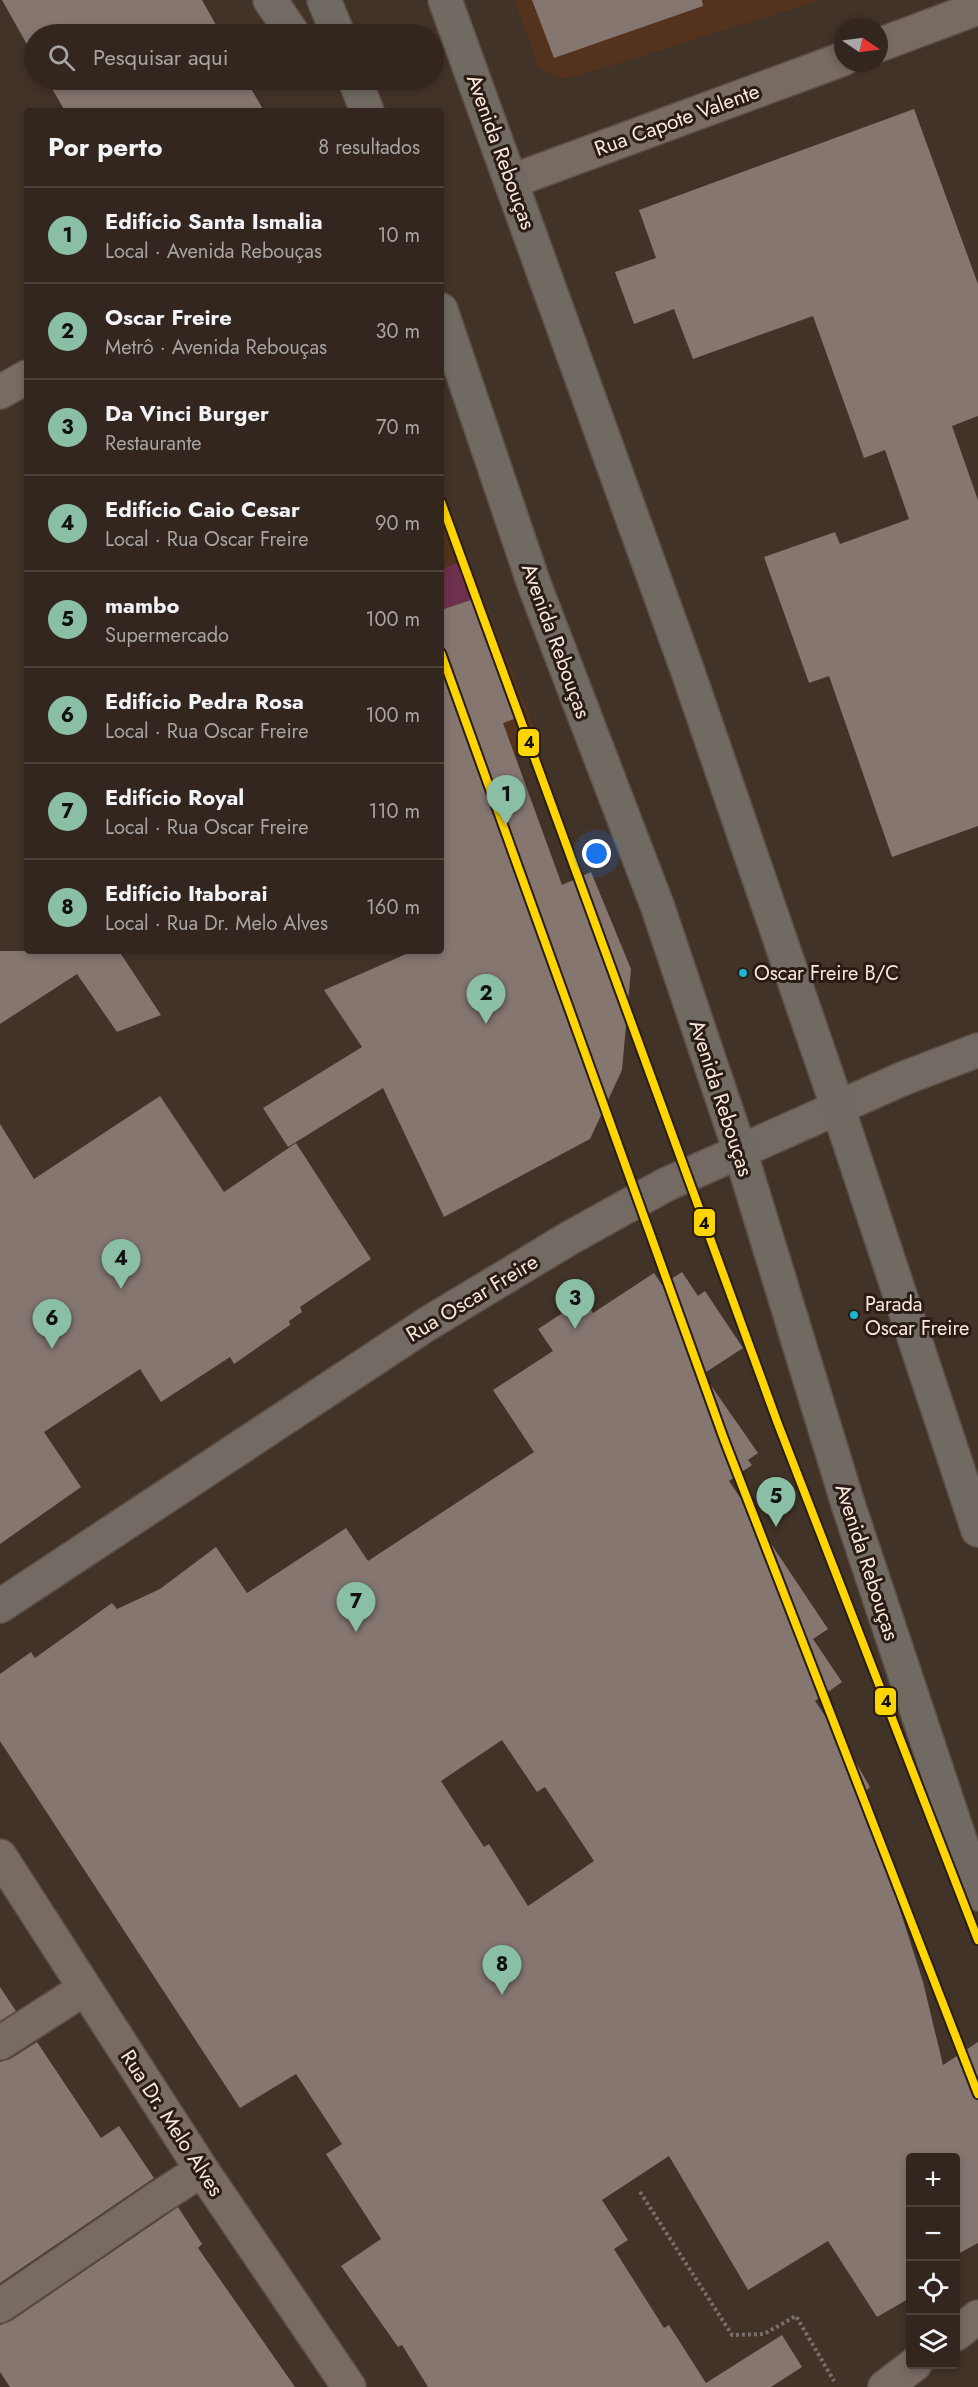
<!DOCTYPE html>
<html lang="pt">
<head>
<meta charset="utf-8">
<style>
	:root { --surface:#32261e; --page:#3a2e27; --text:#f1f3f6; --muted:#a8a5a4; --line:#4d433c; --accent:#8abfa5 }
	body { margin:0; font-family:Jost,sans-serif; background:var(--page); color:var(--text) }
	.controls { position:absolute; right:18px; bottom:18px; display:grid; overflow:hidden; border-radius:6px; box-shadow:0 3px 9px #0003 }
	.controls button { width:54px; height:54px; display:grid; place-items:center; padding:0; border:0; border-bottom:2px solid var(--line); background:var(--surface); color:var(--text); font:30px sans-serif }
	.compass { position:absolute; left:834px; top:18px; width:54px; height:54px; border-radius:50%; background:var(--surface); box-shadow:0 3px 9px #0003; rotate:103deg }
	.you { position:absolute; left:597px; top:854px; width:21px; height:21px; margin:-15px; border:4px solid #fff; border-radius:50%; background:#1a73e8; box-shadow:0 0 0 9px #1a73e833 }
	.badge { display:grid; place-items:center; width:39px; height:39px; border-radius:50%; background:var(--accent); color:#111; font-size:20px; font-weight:700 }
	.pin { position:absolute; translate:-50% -50px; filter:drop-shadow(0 2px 3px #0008) }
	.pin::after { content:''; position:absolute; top:32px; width:21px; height:18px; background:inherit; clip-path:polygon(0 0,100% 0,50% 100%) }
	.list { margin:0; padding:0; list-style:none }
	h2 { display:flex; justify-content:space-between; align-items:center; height:78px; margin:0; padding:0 24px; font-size:26px }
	h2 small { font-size:20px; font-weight:400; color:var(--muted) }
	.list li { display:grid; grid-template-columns:39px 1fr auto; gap:18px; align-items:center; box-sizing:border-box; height:96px; padding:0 24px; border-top:2px solid var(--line) }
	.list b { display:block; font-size:22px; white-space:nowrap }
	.list p { margin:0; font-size:20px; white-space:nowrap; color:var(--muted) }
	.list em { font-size:20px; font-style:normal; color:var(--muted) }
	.icon { flex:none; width:33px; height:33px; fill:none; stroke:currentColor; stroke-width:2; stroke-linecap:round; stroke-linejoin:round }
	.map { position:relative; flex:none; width:978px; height:2387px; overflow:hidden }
	.search { position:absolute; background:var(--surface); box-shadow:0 3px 9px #0003; left:24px; top:24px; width:420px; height:66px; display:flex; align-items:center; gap:15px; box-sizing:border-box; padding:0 21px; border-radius:33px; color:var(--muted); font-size:22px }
	.panel { position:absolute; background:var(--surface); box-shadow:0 3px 9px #0003; left:24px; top:108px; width:420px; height:846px; border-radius:6px }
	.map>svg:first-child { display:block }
	.built { fill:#53331e }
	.green { fill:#6e304c }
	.building { fill:#857670; fill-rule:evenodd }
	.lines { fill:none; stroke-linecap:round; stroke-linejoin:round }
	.street-casing { stroke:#5d5047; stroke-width:36 }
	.secondary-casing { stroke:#5d5047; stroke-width:36 }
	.primary-casing { stroke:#5d5047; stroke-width:36 }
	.path { stroke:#7a6e68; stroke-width:4; stroke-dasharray:3 3; stroke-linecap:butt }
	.street { stroke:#786b64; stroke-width:33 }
	.secondary { stroke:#736a63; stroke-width:33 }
	.primary { stroke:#706a62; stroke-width:33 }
	.metro-1-casing { stroke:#291c14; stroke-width:12 }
	.metro-1 { stroke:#ffd500; stroke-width:8 }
	.bus-dot { fill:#1ab6d8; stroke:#291c14; stroke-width:2 }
	.labels { text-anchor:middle; stroke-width:6; stroke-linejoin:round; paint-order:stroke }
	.bus-label { font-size:20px; fill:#fbe8dd; stroke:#291c14; text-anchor:start }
	.street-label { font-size:21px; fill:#fbe8dd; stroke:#291c14 }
	.line-badge { stroke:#291c14; stroke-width:2 }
	.pale-badge-label { font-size:16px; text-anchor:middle; font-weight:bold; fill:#111 }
</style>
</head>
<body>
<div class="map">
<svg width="978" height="2387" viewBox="0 0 978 2387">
	<rect width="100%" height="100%" fill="#423328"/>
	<path class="built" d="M514,0H821L581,75L558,79L539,67Z
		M441,491L541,745L441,778Z"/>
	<path class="green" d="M468,559L480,597L441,610V569Z"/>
	<path class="building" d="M2,0H202L221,34H34V57Z
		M532,0H702L703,6L554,58Z
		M47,80H246L264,111H65Z
		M914,109L978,284V416L952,426L978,500V826L892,857L829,676L809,683L764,557L835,532L840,544L909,519L885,450L864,458L813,316L693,359L674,309L634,324L615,272L656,258L639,210Z
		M480,597L522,716L503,723L562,885L591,872L631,969L622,1070L590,1139L444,1217L383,1088L288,1147L263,1108L362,1047L324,990L413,951H441V610Z
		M0,951H119L161,1015L117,1032L77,974L0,1024Z
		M160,1096L224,1192L296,1143L371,1259L300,1307L302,1312L289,1321L290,1325L234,1364L230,1357L161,1402L140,1369L44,1432L81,1487L0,1544V1124L34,1179Z
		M682,1272L698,1296L705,1291L743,1348L703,1374L758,1453L748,1460L752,1465L729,1481L828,1629L813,1639L842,1682L815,1701L852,1756L870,1787L865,1792L869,1812L923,1982L943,2065L978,2042V2243L956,2255V2157H910V2298L877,2317L828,2241L748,2290L669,2156L602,2200L628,2240L614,2249L664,2328L669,2325L706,2383L782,2335L802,2367L771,2387H428L402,2345L398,2347L341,2266L381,2239L326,2154L342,2144L296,2074L240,2108L0,1741V1674L31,1652L35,1658L112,1603L117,1609L160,1589L216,1547L247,1593L346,1528L368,1561L534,1452L493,1390L553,1351L538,1329L584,1299L593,1313L654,1273L662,1285ZM502,1740L537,1792L545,1787L594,1861L528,1906L489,1844L484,1847L441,1781Z
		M0,1987L16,2011L0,2021Z
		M37,2042L101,2138L119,2126L154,2178L0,2283V2062L10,2059Z
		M178,2207L202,2244L198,2248L295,2387H10L0,2372V2325L11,2321Z"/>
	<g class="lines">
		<g class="street-casing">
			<path id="street" d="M879,45L978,8
				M512,181L843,59
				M0,392L27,377
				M0,1856L202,2170L349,2387
				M0,2043L84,1989
				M0,2306L155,2200L202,2170
				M956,2334L978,2317
				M885,2387L915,2364"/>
		</g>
		<g class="secondary-casing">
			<path id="secondary" d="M270,0L293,34
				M0,1606L427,1324L568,1239L665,1185L902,1079L978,1050"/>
		</g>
		<g class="primary-casing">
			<path id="primary" d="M324,0L338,34
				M445,0L687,669L838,1108L978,1530
				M355,80L367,111
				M441,310L534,584L657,905L686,991L740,1151L848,1504L978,1894"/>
		</g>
		<path class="path" d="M640,2192L732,2335L764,2334L796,2316L834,2381"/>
		<use href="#street" class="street"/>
		<use href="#secondary" class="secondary"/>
		<use href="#primary" class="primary"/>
		<g class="metro-1-casing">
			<path id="metro-1" d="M441,502L778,1424L978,1940
				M441,653L724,1439L978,2094"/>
		</g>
		<use href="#metro-1" class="metro-1"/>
	</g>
	<g class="bus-dot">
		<circle cx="743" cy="973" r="5"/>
		<circle cx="854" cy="1315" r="5"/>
	</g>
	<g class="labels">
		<g class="bus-label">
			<text x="754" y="980">Oscar Freire B/C</text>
			<text x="865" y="1311">Parada<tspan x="865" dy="24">Oscar Freire</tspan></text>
		</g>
		<g class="street-label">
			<text transform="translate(677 120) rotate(-20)" y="7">Rua Capote Valente</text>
			<text transform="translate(501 152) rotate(70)" y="7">Avenida Rebouças</text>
			<text transform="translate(556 641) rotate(70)" y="7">Avenida Rebouças</text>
			<text transform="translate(721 1098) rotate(72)" y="7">Avenida Rebouças</text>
			<text transform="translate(472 1298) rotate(-31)" y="7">Rua Oscar Freire</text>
			<text transform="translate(867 1562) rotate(72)" y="7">Avenida Rebouças</text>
			<text transform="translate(172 2123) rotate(57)" y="7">Rua Dr. Melo Alves</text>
		</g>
	</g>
	<g class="line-badge">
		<rect x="517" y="728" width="23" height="29" rx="6" fill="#ffd500"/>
		<rect x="693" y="1208" width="23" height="29" rx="6" fill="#ffd500"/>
		<rect x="874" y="1687" width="23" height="29" rx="6" fill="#ffd500"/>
	</g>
	<g class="pale-badge-label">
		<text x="529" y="748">4</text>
		<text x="704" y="1229">4</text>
		<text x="886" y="1707">4</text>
	</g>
</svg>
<div class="controls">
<button>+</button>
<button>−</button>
<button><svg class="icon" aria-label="locate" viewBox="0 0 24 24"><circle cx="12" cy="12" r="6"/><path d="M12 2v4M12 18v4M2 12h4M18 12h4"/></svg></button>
<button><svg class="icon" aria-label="layers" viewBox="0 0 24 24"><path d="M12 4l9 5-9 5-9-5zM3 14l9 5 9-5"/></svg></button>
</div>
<svg class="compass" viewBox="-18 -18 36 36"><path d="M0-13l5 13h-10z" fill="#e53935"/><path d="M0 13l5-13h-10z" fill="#a8a5a4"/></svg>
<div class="you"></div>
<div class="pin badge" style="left:506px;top:825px">1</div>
<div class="pin badge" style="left:486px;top:1024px">2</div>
<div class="pin badge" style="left:575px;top:1329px">3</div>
<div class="pin badge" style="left:121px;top:1289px">4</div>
<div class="pin badge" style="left:776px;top:1527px">5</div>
<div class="pin badge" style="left:52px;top:1349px">6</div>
<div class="pin badge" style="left:356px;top:1632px">7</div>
<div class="pin badge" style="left:502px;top:1995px">8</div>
<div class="search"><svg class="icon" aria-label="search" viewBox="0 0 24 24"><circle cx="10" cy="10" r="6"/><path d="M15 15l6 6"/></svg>Pesquisar aqui</div>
<section class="panel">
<h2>Por perto<small>8 resultados</small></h2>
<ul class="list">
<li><span class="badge">1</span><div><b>Edifício Santa Ismalia</b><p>Local · Avenida Rebouças</p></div><em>10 m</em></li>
<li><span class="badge">2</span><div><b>Oscar Freire</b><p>Metrô · Avenida Rebouças</p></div><em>30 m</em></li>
<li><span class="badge">3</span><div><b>Da Vinci Burger</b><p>Restaurante</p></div><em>70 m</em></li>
<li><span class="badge">4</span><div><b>Edifício Caio Cesar</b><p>Local · Rua Oscar Freire</p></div><em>90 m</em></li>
<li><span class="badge">5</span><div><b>mambo</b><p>Supermercado</p></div><em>100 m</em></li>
<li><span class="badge">6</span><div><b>Edifício Pedra Rosa</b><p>Local · Rua Oscar Freire</p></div><em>100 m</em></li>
<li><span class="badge">7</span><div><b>Edifício Royal</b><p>Local · Rua Oscar Freire</p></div><em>110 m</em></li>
<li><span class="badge">8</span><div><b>Edifício Itaborai</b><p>Local · Rua Dr. Melo Alves</p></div><em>160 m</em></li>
</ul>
</section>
</div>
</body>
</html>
